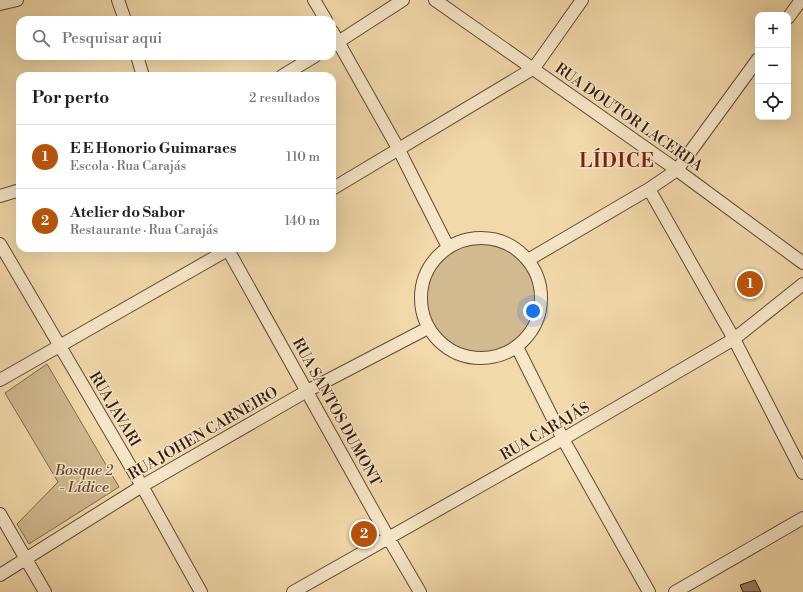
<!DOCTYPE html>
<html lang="pt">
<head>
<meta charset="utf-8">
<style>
	:root { --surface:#fff; --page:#f6f6f6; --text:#202124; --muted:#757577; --line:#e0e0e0; --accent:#b45309 }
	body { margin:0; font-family:"Libre Bodoni",serif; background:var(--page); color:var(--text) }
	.controls { position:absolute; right:12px; top:12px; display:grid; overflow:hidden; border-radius:8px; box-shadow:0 4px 16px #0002 }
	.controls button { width:36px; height:36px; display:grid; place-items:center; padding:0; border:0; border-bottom:1px solid var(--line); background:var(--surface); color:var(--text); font:20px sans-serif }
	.you { position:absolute; left:533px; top:311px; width:14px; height:14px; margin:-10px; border:3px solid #fff; border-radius:50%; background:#1a73e8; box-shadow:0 0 0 6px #1a73e833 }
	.badge { display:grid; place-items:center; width:26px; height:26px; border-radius:50%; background:var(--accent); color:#fff; font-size:13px; font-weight:700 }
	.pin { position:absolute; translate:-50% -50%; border:2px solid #fff; box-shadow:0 1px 4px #0006 }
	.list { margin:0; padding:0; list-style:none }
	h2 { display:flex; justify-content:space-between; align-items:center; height:52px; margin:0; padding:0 16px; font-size:17px }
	h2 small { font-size:13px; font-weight:400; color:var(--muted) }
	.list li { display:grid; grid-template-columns:26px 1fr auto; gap:12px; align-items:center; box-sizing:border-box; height:64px; padding:0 16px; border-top:1px solid var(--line) }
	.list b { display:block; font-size:15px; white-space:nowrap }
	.list p { margin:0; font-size:13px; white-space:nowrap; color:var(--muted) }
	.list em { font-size:13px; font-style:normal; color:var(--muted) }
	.icon { flex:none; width:22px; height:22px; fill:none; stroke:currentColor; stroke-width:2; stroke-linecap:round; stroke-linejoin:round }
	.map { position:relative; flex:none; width:803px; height:592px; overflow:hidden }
	.search { position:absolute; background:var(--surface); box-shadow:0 4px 16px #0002; left:16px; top:16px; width:320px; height:44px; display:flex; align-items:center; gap:10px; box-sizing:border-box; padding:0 14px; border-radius:12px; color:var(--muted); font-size:15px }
	.panel { position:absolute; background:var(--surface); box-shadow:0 4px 16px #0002; left:16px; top:72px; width:320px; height:180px; border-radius:12px }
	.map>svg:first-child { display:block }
	.green { fill:#d1b990; stroke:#806a50 }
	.building { fill:#957e60; stroke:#301b0f }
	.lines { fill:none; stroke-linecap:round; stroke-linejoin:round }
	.street-casing { stroke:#604a36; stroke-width:14 }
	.street { stroke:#f7e6c8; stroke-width:12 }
	.labels { text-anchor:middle; stroke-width:3; stroke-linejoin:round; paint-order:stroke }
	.street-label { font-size:15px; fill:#301b0f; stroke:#f7e6c8 }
	.park-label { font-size:15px; font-style:italic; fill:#604a36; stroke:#f7e6c8 }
	.district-label { font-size:19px; font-weight:bold; letter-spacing:1px; fill:#7a1f14; stroke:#f7e6c8 }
</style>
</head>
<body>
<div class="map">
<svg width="803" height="592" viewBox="0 0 803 592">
	<rect width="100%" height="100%" fill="#f2d9aa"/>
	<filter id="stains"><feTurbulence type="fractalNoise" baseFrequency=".005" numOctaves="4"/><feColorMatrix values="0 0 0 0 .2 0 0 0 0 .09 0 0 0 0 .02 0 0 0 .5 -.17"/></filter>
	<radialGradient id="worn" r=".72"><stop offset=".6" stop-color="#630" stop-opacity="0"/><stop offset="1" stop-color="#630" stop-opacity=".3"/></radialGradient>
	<path class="green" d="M423 298a58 58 0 1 1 116 0a58 58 0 1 1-116 0Z
		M47,364L119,487L29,544L17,524L58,482L5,393Z"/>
	<path class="building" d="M755,580L761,592H743L740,585Z"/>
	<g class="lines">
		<g class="street-casing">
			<path id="street" d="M118,0L125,20
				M314,0L326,20
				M435,0L677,170L803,263
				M0,4L17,0
				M788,18L801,0
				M332,31L399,150L448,247
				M332,46L403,0
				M137,56L143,76
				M282,76L315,56
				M332,189L534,68L582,0
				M649,189L734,339L803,473
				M0,196L20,190
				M421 298a60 60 0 1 1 120 0a60 60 0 1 1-120 0Z
				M0,244L142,486L201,592
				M227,248L389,539L420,592
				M528,260L649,189L677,170L758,59
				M517,347L563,439L649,592
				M0,380L231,248
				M0,514L45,592
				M0,575L142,486L307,391L428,328
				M293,592L563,439L734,339L803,284
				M675,592L803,518"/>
		</g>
		<use href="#street" class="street"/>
	</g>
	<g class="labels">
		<g class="street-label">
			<text transform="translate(629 117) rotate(35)" y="5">RUA DOUTOR LACERDA</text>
			<text transform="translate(115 409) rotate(59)" y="5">RUA JAVARI</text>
			<text transform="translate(337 412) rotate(61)" y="5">RUA SANTOS DUMONT</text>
			<text transform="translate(545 431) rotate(-30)" y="5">RUA CARAJÁS</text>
			<text transform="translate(203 433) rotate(-30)" y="5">RUA JOHEN CARNEIRO</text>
		</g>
		<g class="park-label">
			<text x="84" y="475">Bosque 2<tspan x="84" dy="17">- Lídice</tspan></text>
		</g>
		<g class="district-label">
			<text x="617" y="167">LÍDICE</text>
		</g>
	</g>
	<rect width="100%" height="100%" filter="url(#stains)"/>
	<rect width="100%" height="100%" fill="url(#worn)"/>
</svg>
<div class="controls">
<button>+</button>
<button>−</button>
<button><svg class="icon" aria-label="locate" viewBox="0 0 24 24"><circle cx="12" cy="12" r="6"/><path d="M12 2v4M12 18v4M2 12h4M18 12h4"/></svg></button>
</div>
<div class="you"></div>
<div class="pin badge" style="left:750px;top:284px">1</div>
<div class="pin badge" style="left:364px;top:534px">2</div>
<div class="search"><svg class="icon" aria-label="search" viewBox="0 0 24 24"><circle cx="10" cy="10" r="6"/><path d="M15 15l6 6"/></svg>Pesquisar aqui</div>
<section class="panel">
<h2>Por perto<small>2 resultados</small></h2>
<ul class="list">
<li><span class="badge">1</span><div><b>E E Honorio Guimaraes</b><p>Escola · Rua Carajás</p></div><em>110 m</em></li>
<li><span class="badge">2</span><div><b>Atelier do Sabor</b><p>Restaurante · Rua Carajás</p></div><em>140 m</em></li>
</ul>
</section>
</div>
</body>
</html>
